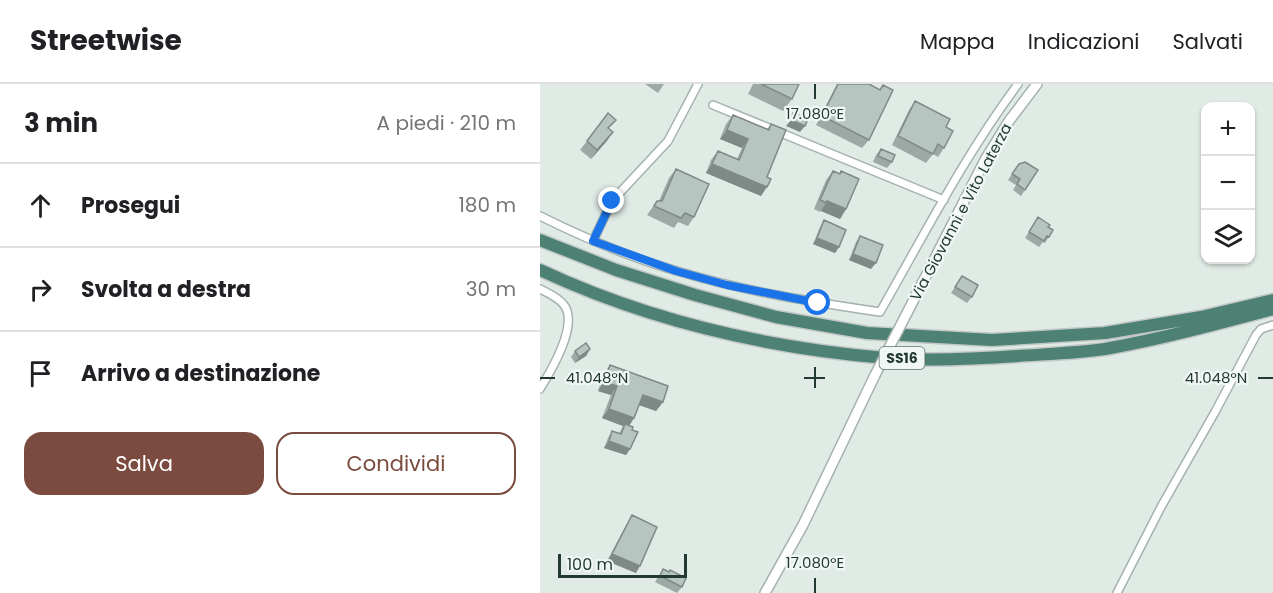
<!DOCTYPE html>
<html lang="it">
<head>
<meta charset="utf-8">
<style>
	:root { --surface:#fff; --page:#f2f2f2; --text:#202124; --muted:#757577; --line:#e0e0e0; --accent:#7b4b3f }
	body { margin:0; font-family:Poppins,sans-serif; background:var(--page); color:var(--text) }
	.controls { position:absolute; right:18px; top:18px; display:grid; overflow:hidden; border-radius:12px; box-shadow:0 2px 4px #0004 }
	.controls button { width:54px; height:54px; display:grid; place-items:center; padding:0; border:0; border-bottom:2px solid var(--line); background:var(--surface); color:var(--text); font:30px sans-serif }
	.scale { position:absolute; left:18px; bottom:15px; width:129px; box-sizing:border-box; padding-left:6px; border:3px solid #223a33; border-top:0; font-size:16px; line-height:21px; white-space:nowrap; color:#223a33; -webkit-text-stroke:4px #f1f7f4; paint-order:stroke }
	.stop { position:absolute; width:18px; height:18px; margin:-14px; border:4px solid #1a73e8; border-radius:50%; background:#fff }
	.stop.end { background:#1a73e8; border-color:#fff; box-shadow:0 2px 6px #0008 }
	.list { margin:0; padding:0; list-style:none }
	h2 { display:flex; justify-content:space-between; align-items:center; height:78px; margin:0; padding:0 24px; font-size:26px }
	h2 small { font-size:20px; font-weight:400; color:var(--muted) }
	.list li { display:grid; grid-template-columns:39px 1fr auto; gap:18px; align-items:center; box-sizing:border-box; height:84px; padding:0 24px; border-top:2px solid var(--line) }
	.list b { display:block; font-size:22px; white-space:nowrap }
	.list em { font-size:20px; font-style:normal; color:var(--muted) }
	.actions { display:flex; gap:12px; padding:18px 24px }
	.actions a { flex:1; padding:14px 0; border:2px solid var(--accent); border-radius:18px; text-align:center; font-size:21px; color:var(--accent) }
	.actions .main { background:var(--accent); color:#fff }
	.icon { flex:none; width:33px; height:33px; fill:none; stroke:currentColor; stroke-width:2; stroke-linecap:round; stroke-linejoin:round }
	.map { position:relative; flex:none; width:733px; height:509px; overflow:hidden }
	header { display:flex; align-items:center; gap:36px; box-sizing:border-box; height:84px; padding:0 30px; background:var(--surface); border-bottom:2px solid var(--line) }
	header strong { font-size:28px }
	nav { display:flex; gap:33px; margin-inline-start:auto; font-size:21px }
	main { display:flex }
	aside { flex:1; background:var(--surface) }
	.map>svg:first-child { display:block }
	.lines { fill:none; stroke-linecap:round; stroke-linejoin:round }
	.minor-casing { stroke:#a4b2ad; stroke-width:10 }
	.tertiary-casing { stroke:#a4b2ad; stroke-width:12 }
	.trunk-casing { stroke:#c1c8c6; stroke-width:15 }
	.minor { stroke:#fff; stroke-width:7 }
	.tertiary { stroke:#fff; stroke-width:9 }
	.trunk { stroke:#4c8173; stroke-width:12 }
	.tertiary-bridge-casing { stroke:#a4b2ad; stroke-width:12; stroke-linecap:butt }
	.tertiary-bridge { stroke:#fff; stroke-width:9 }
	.wall { fill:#9da9a4 }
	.shaded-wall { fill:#7f8a86 }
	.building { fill:#b6c5bf; stroke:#7f8a86; stroke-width:1.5 }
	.route { stroke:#1a73e8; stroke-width:8 }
	.ticks { fill:none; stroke:#223a33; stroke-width:2 }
	.labels { text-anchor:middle; stroke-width:4.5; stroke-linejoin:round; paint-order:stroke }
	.shield { fill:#f1f7f4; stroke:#60736d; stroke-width:1.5 }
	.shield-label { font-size:14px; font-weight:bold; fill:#223a33 }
	.street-label { font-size:15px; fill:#223a33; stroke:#f1f7f4 }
	.ticks-label { font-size:15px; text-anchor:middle; fill:#223a33; stroke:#f1f7f4; stroke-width:4.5; stroke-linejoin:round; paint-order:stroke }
</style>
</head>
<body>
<header>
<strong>Streetwise</strong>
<nav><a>Mappa</a><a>Indicazioni</a><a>Salvati</a></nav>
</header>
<main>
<aside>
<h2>3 min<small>A piedi · 210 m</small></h2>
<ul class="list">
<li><svg class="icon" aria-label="ahead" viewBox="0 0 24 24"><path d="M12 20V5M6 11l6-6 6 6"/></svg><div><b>Prosegui</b></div><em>180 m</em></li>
<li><svg class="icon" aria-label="right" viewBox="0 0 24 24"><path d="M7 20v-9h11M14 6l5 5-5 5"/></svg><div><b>Svolta a destra</b></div><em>30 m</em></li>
<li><svg class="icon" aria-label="arrive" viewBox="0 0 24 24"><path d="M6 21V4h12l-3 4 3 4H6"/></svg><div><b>Arrivo a destinazione</b></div></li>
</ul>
<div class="actions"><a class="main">Salva</a><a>Condividi</a></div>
</aside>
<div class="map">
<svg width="733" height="509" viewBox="0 0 733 509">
	<rect width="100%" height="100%" fill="#e1ebe6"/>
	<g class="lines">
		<g class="minor-casing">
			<path id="minor" d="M173,21L404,116
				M0,132C44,154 89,173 137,187C203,207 272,218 340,228C384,151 425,71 478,0
				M53,157L72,117L128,57L158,0
				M0,205C8,209 18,213 24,221C39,241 11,287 0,305
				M577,509L621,423L675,328L716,251L721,245L733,241"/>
		</g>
		<g class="tertiary-casing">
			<path id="tertiary" d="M367,229L445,76L469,37L497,0
				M225,509L263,441L335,291"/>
		</g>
		<g class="trunk-casing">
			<path id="trunk" d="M0,156L76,186L155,211L236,233L327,249L452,256L565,249L661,233L733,216
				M0,186C109,237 227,264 346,274C390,277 435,275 478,272C507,270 536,269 565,265C621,255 677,240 733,225"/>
		</g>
		<use href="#minor" class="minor"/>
		<use href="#tertiary" class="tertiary"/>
		<use href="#trunk" class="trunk"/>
		<g class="tertiary-bridge-casing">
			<path id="tertiary-bridge" d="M335,291L367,229"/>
		</g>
		<use href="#tertiary-bridge" class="tertiary-bridge"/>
	</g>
	<path class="wall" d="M105,0H124L118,9Z
		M213,0H259L252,15L243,27L208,10Z
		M297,0H329L340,6L343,1L329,56L322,64L276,41Z
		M375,17L406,43L404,64L398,73L393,70L386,79L352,61L369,26Z
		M193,31L227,45L231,40L227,93L221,112L166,89L171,76L178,67L197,75L202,64L180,55L186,40Z
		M69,45L73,48L66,58L51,75L40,66L47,57Z
		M341,65L352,78L347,84L333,78L336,71Z
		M479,80L485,106L481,112L473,106L476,101L468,96Z
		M136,85L154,133L148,142L138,138L134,144L107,131L117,117H119L129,94Z
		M293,87L300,90L301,87L306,125L300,135L281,127L280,128L274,125L286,96Z
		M498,133L508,143L513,146L505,159L503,158L499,163L485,154Z
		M284,136L299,163L295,169L273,160L280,143Z
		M320,152L331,185L309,176L316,158Z
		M422,192L432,213L427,219L411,209Z
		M50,265L46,272L35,279L31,273L35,267Z
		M70,281L123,318L116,327L99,321L94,334L89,341L92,346L90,365L86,371L64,364L68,354L72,347L79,350L83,342L62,334L71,311L58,307L63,291Z
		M92,431L96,489L67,477L88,438Z
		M123,485L142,503L137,509L115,498Z"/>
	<path class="shaded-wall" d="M251,36L265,42L260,48L246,42Z
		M187,46L208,55L202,64L180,55Z
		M73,48L66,58L51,75L57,66Z
		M172,80L227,103L221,112L166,89Z
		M287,117L306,125L300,135L281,127Z
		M277,154L299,163L295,169L273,160Z
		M313,170L336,179L331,185L309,176Z
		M50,265L46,272L35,279L39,273Z
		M64,298L77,302L71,311L58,307Z
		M103,311L123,318L116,327L96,320Z
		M69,325L94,334L88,344L85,340L83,342L62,334Z
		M69,357L90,365L86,371L64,364Z
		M72,470L100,482L96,489L67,477Z"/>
	<path class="building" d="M221,0H259L252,15Z
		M298,0H329L340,6L343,1L353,6L329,56L282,32Z
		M375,17L410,35L406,43L413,47L404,64L398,60L393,70L358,52Z
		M68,29L76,36L68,44L73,48L57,66L47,57Z
		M253,29L268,35L265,42L251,36Z
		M193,31L229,46L231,40L246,46L227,93L231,95L227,103L172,80L178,67L199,76L208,55L187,46Z
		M341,65L355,71L352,78L338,72Z
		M485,78L498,86L485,106L477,100L480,95L472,90L479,80Z
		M136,85L169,100L154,133L145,129L141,134L114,122L117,117H122Z
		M293,87L300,90L301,87L319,95L306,125L287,117V119L280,116Z
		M498,133L510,141L508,143L513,146L509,153L507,152L504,157L489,148Z
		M284,136L306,146L299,163L277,154Z
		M320,152L343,161L336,179L313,170Z
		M422,192L438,201L432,213L415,203Z
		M46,259L50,265L39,273L35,267Z
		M70,281L128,302L123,318L103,311L94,334L69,325L77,302L64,298Z
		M85,340L93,343L92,346L98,348L90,365L69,357L72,347L81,350Z
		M92,431L117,443L100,482L72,470Z
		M123,485L129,488L130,486L146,494L142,503L120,492Z"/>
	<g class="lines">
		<path class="route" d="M72,117L53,157L136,187L187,201L278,219"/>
	</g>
	<path class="ticks" d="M275,0V15M275,283V304M0,294H15M264,294H285M718,294H733M275,494V509"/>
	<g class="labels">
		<rect class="shield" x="339.5" y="263" width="45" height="22" rx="4.5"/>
		<g class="shield-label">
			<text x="362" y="279">SS16</text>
		</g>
		<g class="street-label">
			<text transform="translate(421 128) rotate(-62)" y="5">Via Giovanni e Vito Laterza</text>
		</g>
	</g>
	<g class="ticks-label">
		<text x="275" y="35">17.080°E</text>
		<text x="57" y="299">41.048°N</text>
		<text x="676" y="299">41.048°N</text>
		<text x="275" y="484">17.080°E</text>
	</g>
</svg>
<div class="controls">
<button>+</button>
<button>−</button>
<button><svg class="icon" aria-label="layers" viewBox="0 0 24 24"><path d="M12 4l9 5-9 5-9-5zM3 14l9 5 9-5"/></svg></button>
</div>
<div class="scale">100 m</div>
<div class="stop" style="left:278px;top:219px"></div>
<div class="stop end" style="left:72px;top:117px"></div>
</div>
</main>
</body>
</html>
